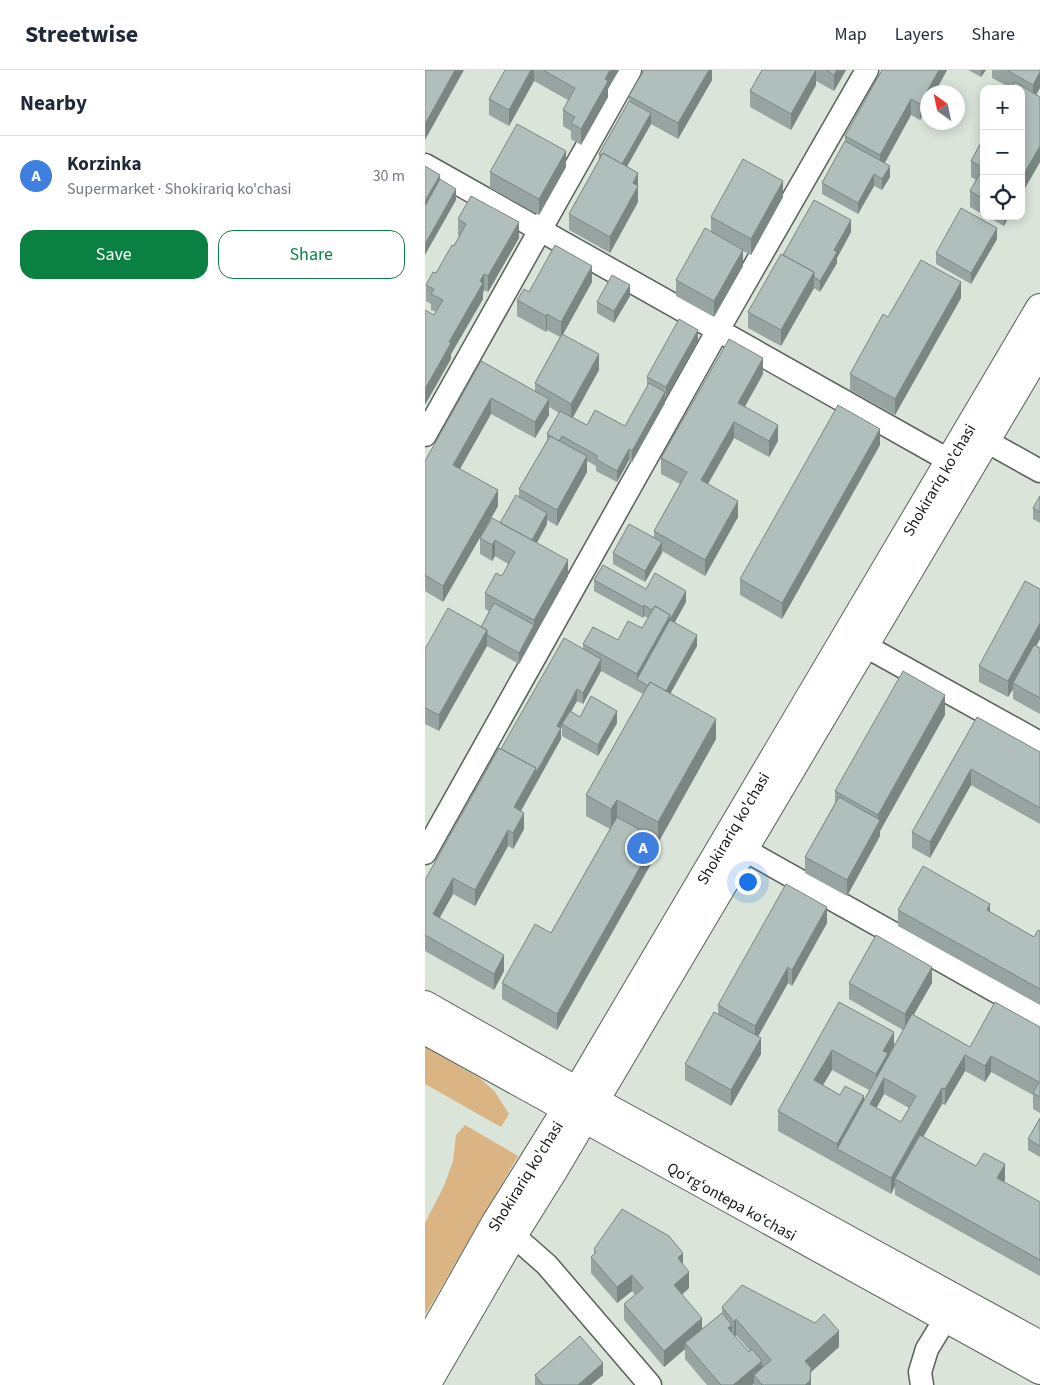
<!DOCTYPE html>
<html lang="en">
<head>
<meta charset="utf-8">
<style>
	:root { --surface:#fff; --page:#f2f2f3; --text:#1f2937; --muted:#747a83; --line:#e0e1e3; --accent:#0b8043 }
	body { margin:0; font-family:"Source Sans 3",sans-serif; background:var(--page); color:var(--text) }
	.controls { position:absolute; right:15px; top:15px; display:grid; overflow:hidden; border-radius:10px; box-shadow:0 2px 12px #0003 }
	.controls button { width:45px; height:45px; display:grid; place-items:center; padding:0; border:0; border-bottom:1px solid var(--line); background:var(--surface); color:var(--text); font:25px sans-serif }
	.compass { position:absolute; left:495px; top:15px; width:45px; height:45px; border-radius:50%; background:var(--surface); box-shadow:0 2px 12px #0003; rotate:327deg }
	.you { position:absolute; left:322px; top:811px; width:18px; height:18px; margin:-12px; border:4px solid #fff; border-radius:50%; background:#1a73e8; box-shadow:0 0 0 8px #1a73e833 }
	.badge { display:grid; place-items:center; width:32px; height:32px; border-radius:50%; background:var(--accent); color:#fff; font-size:16px; font-weight:700 }
	.pin { position:absolute; translate:-50% -50%; border:2px solid #fff; box-shadow:0 1px 5px #0006 }
	.list { margin:0; padding:0; list-style:none }
	h2 { display:flex; justify-content:space-between; align-items:center; height:65px; margin:0; padding:0 20px; font-size:21px }
	h2 small { font-size:16px; font-weight:400; color:var(--muted) }
	.list li { display:grid; grid-template-columns:32px 1fr auto; gap:15px; align-items:center; box-sizing:border-box; height:80px; padding:0 20px; border-top:1px solid var(--line) }
	.list b { display:block; font-size:19px; white-space:nowrap }
	.list p { margin:0; font-size:16px; white-space:nowrap; color:var(--muted) }
	.list em { font-size:16px; font-style:normal; color:var(--muted) }
	.actions { display:flex; gap:10px; padding:15px 20px }
	.actions a { flex:1; padding:11px 0; border:1px solid var(--accent); border-radius:15px; text-align:center; font-size:18px; color:var(--accent) }
	.actions .main { background:var(--accent); color:#fff }
	.icon { flex:none; width:28px; height:28px; fill:none; stroke:currentColor; stroke-width:2; stroke-linecap:round; stroke-linejoin:round }
	.map { position:relative; flex:none; width:615px; height:1315px; overflow:hidden }
	header { display:flex; align-items:center; gap:30px; box-sizing:border-box; height:70px; padding:0 25px; background:var(--surface); border-bottom:1px solid var(--line) }
	header strong { font-size:24px }
	nav { display:flex; gap:28px; margin-inline-start:auto; font-size:18px }
	main { display:flex }
	aside { flex:1; background:var(--surface) }
	.map>svg:first-child { display:block }
	.green { fill:#dab482 }
	.lines { fill:none; stroke-linecap:round; stroke-linejoin:round }
	.street-casing { stroke:#586157; stroke-width:25 }
	.secondary-casing { stroke:#586157; stroke-width:30 }
	.street { stroke:#fff; stroke-width:22 }
	.secondary { stroke:#fff; stroke-width:28 }
	.wall { fill:#97a4a1; fill-rule:evenodd }
	.shaded-wall { fill:#7b8683 }
	.building { fill:#b0bfbb; stroke:#7b8683; fill-rule:evenodd }
	.labels { text-anchor:middle; stroke-width:5; stroke-linejoin:round; paint-order:stroke }
	.street-label { font-size:16px; fill:#151915; stroke:#fff }
</style>
</head>
<body>
<header>
<strong>Streetwise</strong>
<nav><a>Map</a><a>Layers</a><a>Share</a></nav>
</header>
<main>
<aside>
<h2>Nearby<small></small></h2>
<ul class="list">
<li><span class="badge" style="background:#3f7fe0">A</span><div><b>Korzinka</b><p>Supermarket · Shokirariq ko'chasi</p></div><em>30 m</em></li>
</ul>
<div class="actions"><a class="main">Save</a><a>Share</a></div>
</aside>
<div class="map">
<svg width="615" height="1315" viewBox="0 0 615 1315">
	<rect width="100%" height="100%" fill="#dae4d9"/>
	<path class="green" d="M0,977L56,1009L70,1022L84,1044L76,1057L0,1014Z
		M40,1055L93,1086L0,1245V1153L19,1116L28,1091L31,1065Z"/>
	<g class="lines">
		<g class="street-casing">
			<path id="street" d="M0,95L525,391
				M545,362L615,401
				M0,365L205,0
				M426,568L615,673
				M304,771L615,946
				M0,783L293,260L442,0
				M74,1157L88,1165L122,1195L225,1315
				M497,1315L495,1302L502,1279L521,1248"/>
		</g>
		<g class="secondary-casing">
			<g id="secondary">
				<path d="M0,935L164,1028L615,1275"/>
				<path d="M0,960L615,1300"/>
				<path id="s1" d="M0,1278L70,1154L141,1040L615,238"/>
				<path d="M1,1315L88,1165L128,1101L615,279"/>
			</g>
		</g>
		<use href="#street" class="street"/>
		<use href="#secondary" class="secondary"/>
	</g>
	<path class="wall" d="M80,0H194L183,19V27L156,75L146,69V61L138,56V40L143,30L109,11L84,56L64,45V29Z
		M287,0V10L253,69L226,54L202,96L213,103V132L185,183L144,160V144L174,90V84L204,31V26Z
		M337,0H421L409,21L391,11V15L366,60L325,37V21Z
		M457,0H522L510,22H502V36L495,50L486,45L460,93L465,107L457,120L449,116L433,144L397,124V113L420,71V66Z
		M543,0H561L556,7Z
		M567,0H615L611,25L615,92L596,125V19L586,18L567,8Z
		M559,67V145L545,137V121L551,110L546,107V91Z
		M141,97L114,145L65,118V102Z
		M358,127L326,185L318,181V196L289,247L251,226V210L286,162V147Z
		M561,146H584L579,156Z
		M33,149L94,168L63,222L59,220L58,223V229L26,284V289L9,245L11,242L6,240V234L1,231V215L11,203L29,176L34,166L33,165Z
		M426,162L412,188V193L395,222L389,218L356,276L323,258V242L358,185Z
		M572,169L546,214L511,194V183Z
		M167,212L138,264L174,300L148,348L162,355L200,356L222,318V307L273,271L241,328H240V333L207,392L204,390L192,412L171,401V396L162,391V402L132,456L122,450V454L112,473L143,506L94,594L62,576L14,661L0,654V579L56,557L64,541L60,539V523L77,506L83,494L70,486L67,491L55,484V468L75,453L94,427V419L122,371V364L134,343L124,337V345L110,368L66,344L35,399L73,436L18,532L0,521V391L56,291L110,321V313L135,267L122,260L121,262L92,246V230L104,222Z
		M205,226L189,253L172,243V232Z
		M536,228L470,345L425,320V304L463,247Z
		M338,304L320,336L353,371L344,387L309,368L283,414L313,447L280,506L237,481V483L220,512L188,494V483L229,468V461L255,414L236,404V388Z
		M455,375L357,549L315,525V509Z
		M615,426V453L608,449V438Z
		M169,510L221,519L261,532L250,552L272,576L245,623L291,669L233,773L231,772V785L132,960L77,929V913L126,863L185,759L161,746V725L218,624L176,601L158,634L152,631L146,642L155,647L192,653L173,686L137,666V657L136,659V669L96,741L99,759L88,779L83,776L50,836L28,824L14,848L79,901L69,920L0,881V810L76,679L158,579V574L193,570L217,558L223,548L219,546L218,548L169,521Z
		M615,519V569L611,576L615,578V644L588,629V619L583,627L554,612V596Z
		M520,645L455,761V766L422,826L380,803V787L410,733V721Z
		M552,647L615,682V754L546,715L505,788L487,778V762Z
		M473,840L565,842L609,867L615,861V935L473,856Z
		M402,853L367,916L363,913L333,966L336,984L306,1036L260,1010V994L293,945V935Z
		M424,913H507L488,945L545,977L615,957V1043L608,1039V1025L566,1002L560,1012L540,1001L520,1035L517,1034L498,1067L551,1096L580,1110L579,1112L615,1132V1206L470,1125V1116L466,1124L353,1061V1041L414,932L469,976L478,960L424,929ZM407,1000L444,1020L439,1030L415,1025L398,1015ZM459,1024L484,1038L476,1052L451,1038Z
		M615,1048V1087L603,1080V1069Z
		M169,1179L258,1195L264,1218L257,1225L277,1259L297,1243V1237L414,1277L386,1302V1315H329V1314L327,1315H282L260,1289V1279L239,1297L199,1250V1234L210,1225L207,1221L192,1233L166,1203V1187L169,1184ZM311,1265L325,1281L324,1282L310,1267Z
		M110,1305H178L166,1315H110Z"/>
	<path class="shaded-wall" d="M30,0H39L0,70V54Z
		M106,0H109V11L84,56V40Z
		M185,0H194L183,19V27L156,75V59L180,9Z
		M284,0H287V10L253,69V53Z
		M391,0V15L366,60V44Z
		M412,0H421L409,21V5Z
		M514,0H522L510,22H502V36L495,50V34Z
		M556,0H561L556,7Z
		M615,2V18L608,31V15Z
		M486,29V45L455,101V85Z
		M226,43V54L196,107V96Z
		M615,76V92L596,125V109Z
		M141,81V97L114,145V129Z
		M465,96V107L457,120V109Z
		M213,103V132L185,183V167L208,113Z
		M449,104V116L433,144V133Z
		M15,105V121L0,147V131Z
		M358,111V127L326,185V169Z
		M31,119V130L0,185V174Z
		M579,146H584L579,156Z
		M426,150V162L412,188V193L395,222V211L409,180Z
		M94,152V168L63,222V206Z
		M572,158V169L546,214V203Z
		M318,180V196L289,247V231Z
		M167,196V212L136,268V252Z
		M389,202V218L356,276V260Z
		M59,204V220L58,223V229L26,284V289L0,335V319Z
		M536,212V228L470,345V329Z
		M205,215V226L189,253V241Z
		M122,244V260L121,262V246Z
		M273,260V271L241,328V317Z
		M174,284V300L146,350V334Z
		M338,288V304L313,349V333Z
		M240,322V333L207,392V381Z
		M66,328V344L28,411V395Z
		M124,329V345L110,368V352Z
		M309,352V368L276,426V410Z
		M353,355V371L344,387V371Z
		M455,359V375L357,549V533Z
		M204,379V390L192,412V401Z
		M162,386V402L132,456V440Z
		M73,420V436L18,532V516Z
		M313,431V447L280,506V490Z
		M122,443V454L105,485V474Z
		M70,470V486L67,491V475Z
		M237,472V483L220,512V501Z
		M143,490V506L94,594V583L109,555V550Z
		M261,521V532L216,612L212,609V604L245,545Z
		M219,535V546L218,548V537Z
		M615,553V569L590,615L588,613V619L583,627V611Z
		M62,560V576L14,661V645Z
		M272,565V576L239,635V624Z
		M176,589V601L158,634V623Z
		M152,619V631L138,655L137,654L136,659V669L89,753V737Z
		M520,625V645L455,761V766L422,826V810L453,754V745Z
		M192,641V653L173,686V675Z
		M291,649V669L233,773V752Z
		M546,699V715L505,788V772Z
		M192,730V750L186,759V739Z
		M99,743V759L88,779V763Z
		M83,760V776L50,836V820Z
		M231,769V785L132,960V944Z
		M28,808V824L8,860V844Z
		M565,834V850L562,840Z
		M402,837V853L367,916V900Z
		M79,885V901L69,920V904Z
		M363,897V913L330,972V956Z
		M507,897V913L480,960V944Z
		M469,962V982L459,1008V1024L445,1050V1034L451,1022V1004L458,981Z
		M336,968V984L306,1036V1020Z
		M407,980V1000L389,1030V1010Z
		M540,985V1001L520,1035V1019Z
		M566,986V1002L560,1012V996Z
		M517,1018V1034L473,1111L470,1109V1116L466,1124V1108Z
		M439,1026V1046L412,1079V1095V1074Z
		M580,1094V1110L572,1124V1108Z
		M258,1183V1199L253,1188Z
		M264,1202V1218L249,1231V1215Z
		M207,1205V1221L192,1233V1217Z
		M277,1248V1264L260,1273V1279L239,1297V1281Z
		M311,1249V1265L309,1268V1252Z
		M307,1255V1271L303,1258Z
		M414,1261V1277L386,1302V1315H380V1291Z
		M337,1291V1307L329,1305V1314L327,1315H308Z
		M178,1293V1305L166,1315H153Z"/>
	<path class="building" d="M0,0H30L0,54Z
		M80,0H106L84,40L64,29Z
		M118,0H185L180,9L183,11L156,59L146,53L150,47L138,40L150,18Z
		M219,0H284L253,53L204,26Z
		M337,0H391L366,44L325,21Z
		M401,0H412L409,5Z
		M457,0H514L495,34L486,29L455,85L420,66Z
		M582,0H615V2L608,15Z
		M590,12L615,27V76L596,109V19H586Z
		M204,31L226,43L197,94L178,83L177,85L174,84Z
		M92,54L141,81L114,129L65,102Z
		M559,67V129L545,121L558,98L546,91Z
		M420,71L465,96L457,109L449,104L433,133L397,113Z
		M178,83L213,103L208,113L213,116L185,167L144,144Z
		M318,89L358,111L326,169L286,147Z
		M0,96L15,105L0,131Z
		M15,109L31,119L0,174V136Z
		M46,126L94,152L63,206L59,204L55,211L58,213L24,272L26,273L0,319V240L9,245L18,230L6,224L9,219L1,215L8,202L11,203L27,175L29,176L41,154L33,149Z
		M389,130L426,150L409,180L412,182L395,211L389,207V202L358,185Z
		M536,138L572,158L546,203L511,183Z
		M280,158L318,180L289,231L251,210Z
		M130,175L167,196L136,252L122,244L121,246L92,230L99,219L104,222Z
		M356,184L389,202L356,260L323,242Z
		M496,190L536,212L470,329L425,304L458,244L463,247Z
		M187,205L205,215L189,241L172,232Z
		M254,249L273,260L241,317L222,307Z
		M137,264L174,284L146,334L110,313Z
		M304,269L338,288L313,333L353,355L344,371L309,352L276,410L313,431L280,490L229,461L262,402L236,388Z
		M56,291L124,329L110,352L66,328L28,395L73,420L18,516L0,505V391Z
		M224,313L240,322L207,381L204,379L192,401L171,389L173,386L137,366L134,371L122,364L135,341L162,355L170,340L200,356Z
		M413,335L455,359L357,533L315,509Z
		M125,366L162,386L132,440L94,419Z
		M91,425L122,443L107,470L75,453Z
		M615,426V442L608,438Z
		M67,448L143,490L109,550L60,523L71,503L77,506L90,482L70,470L67,475L55,468Z
		M204,454L237,472L220,501L188,483Z
		M178,495L221,519L230,503L261,521L245,550V545L230,536L227,540L219,535L218,537L169,510Z
		M600,511L615,519V553L583,611L554,596Z
		M69,533L109,555L94,583L62,565V560L56,557Z
		M230,536L245,545L212,604L158,574L168,557L193,570L203,551L217,558Z
		M23,538L62,560L14,645L0,638V579Z
		M245,550L272,565L241,621L225,612L223,616L212,609Z
		M139,568L176,589L158,623L152,619L132,656L136,658L111,703V698L76,679Z
		M609,575L615,578V628L588,613Z
		M478,601L520,625L453,745L410,721Z
		M225,612L291,649L233,752L192,730L186,739L161,725Z
		M166,626L192,641L173,675L137,654L145,641L155,647Z
		M552,647L615,682V738L546,699L505,772L487,762Z
		M74,678L111,698L89,737L99,743L88,763L83,760L50,820L28,808L8,844L79,885L69,904L0,865V810Z
		M414,727L455,750L422,810L380,787Z
		M192,747L231,769L132,944L77,913L110,854L126,863Z
		M498,796L565,834L562,840L609,867L613,860L615,861V919L473,840Z
		M361,814L402,837L367,900L363,897L330,956L293,935Z
		M451,865L507,897L480,944L424,913Z
		M414,932L469,962L458,981L463,983L451,1004L407,980L389,1010L415,1025L420,1016L439,1026L412,1074L353,1041Z
		M570,932L615,957V1027L608,1023L614,1012L566,986L560,996L540,985L520,1019L517,1018L466,1108L412,1079L487,944L545,977ZM459,1008L491,1026L476,1052L445,1034Z
		M289,942L336,968L306,1020L260,994Z
		M615,1048V1076L603,1069Z
		M495,1065L551,1096L559,1083L580,1094L572,1108L615,1132V1190L470,1109Z
		M197,1139L244,1166L258,1183L253,1188L264,1202L249,1215L277,1248L239,1281L199,1234L218,1218L207,1205L192,1217L166,1187L171,1182L169,1179Z
		M317,1215L390,1253L399,1244L414,1261L380,1291L386,1298L385,1311L380,1315H337L329,1305L346,1290L311,1249L309,1252L297,1237Z
		M297,1243L307,1255L303,1258L324,1282L327,1279L337,1291L308,1315H296L260,1273Z
		M155,1266L178,1293L153,1315H118L110,1305Z"/>
	<g class="labels">
		<g class="street-label">
			<text dy="6" stroke="none"><textPath href="#s1" startOffset="1009">Shokirariq ko'chasi</textPath></text>
			<text dy="6" stroke="none"><textPath href="#s1" startOffset="604">Shokirariq ko'chasi</textPath></text>
			<text dy="6" stroke="none"><textPath href="#s1" startOffset="199">Shokirariq ko'chasi</textPath></text>
			<text transform="translate(307 1131) rotate(29)" y="6">Qoʻrgʻontepa koʻchasi</text>
		</g>
	</g>
</svg>
<div class="controls">
<button>+</button>
<button>−</button>
<button><svg class="icon" aria-label="locate" viewBox="0 0 24 24"><circle cx="12" cy="12" r="6"/><path d="M12 2v4M12 18v4M2 12h4M18 12h4"/></svg></button>
</div>
<svg class="compass" viewBox="-18 -18 36 36"><path d="M0-13l5 13h-10z" fill="#e53935"/><path d="M0 13l5-13h-10z" fill="#747a83"/></svg>
<div class="you"></div>
<div class="pin badge" style="left:218px;top:778px;background:#3f7fe0">A</div>
</div>
</main>
</body>
</html>
